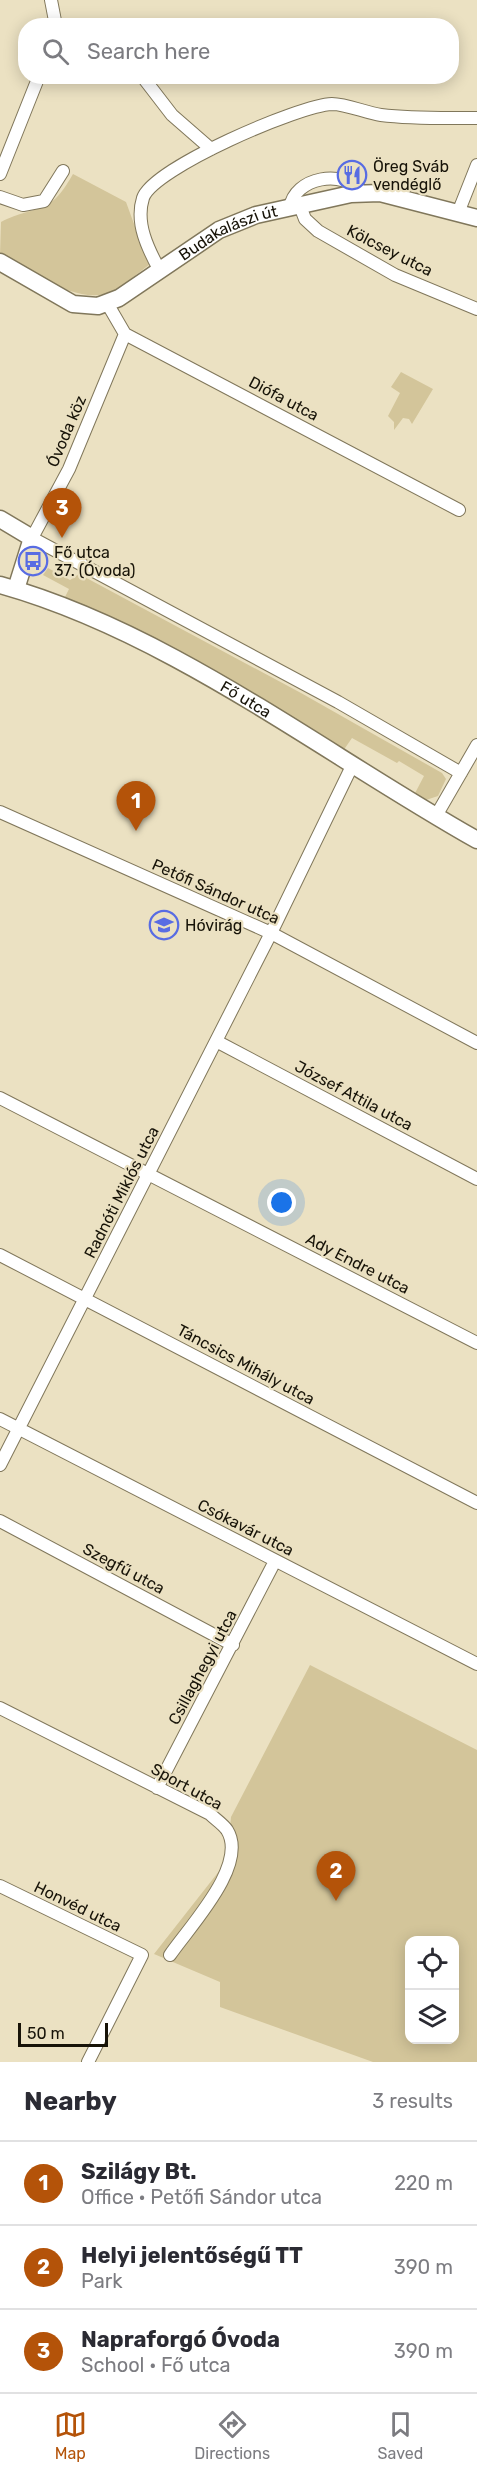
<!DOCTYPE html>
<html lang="en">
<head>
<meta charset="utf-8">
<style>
	:root { --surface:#fff; --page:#f2f2f3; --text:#2b2b33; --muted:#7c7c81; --line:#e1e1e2; --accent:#b45309 }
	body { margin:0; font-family:Rubik,sans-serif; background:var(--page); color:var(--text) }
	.controls { position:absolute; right:18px; bottom:18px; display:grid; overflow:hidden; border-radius:12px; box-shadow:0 3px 15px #0003 }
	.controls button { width:54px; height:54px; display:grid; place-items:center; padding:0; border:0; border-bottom:2px solid var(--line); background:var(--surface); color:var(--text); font:30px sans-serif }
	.scale { position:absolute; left:18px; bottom:15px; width:90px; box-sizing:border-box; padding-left:6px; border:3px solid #171308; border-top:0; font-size:16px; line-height:21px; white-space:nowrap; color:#171308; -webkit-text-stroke:4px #ebe1c2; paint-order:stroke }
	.you { position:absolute; left:282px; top:1203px; width:21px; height:21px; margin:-15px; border:4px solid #fff; border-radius:50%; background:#1a73e8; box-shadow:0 0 0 9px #1a73e833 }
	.badge { display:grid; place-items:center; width:39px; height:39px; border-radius:50%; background:var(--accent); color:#fff; font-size:20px; font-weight:700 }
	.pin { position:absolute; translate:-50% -50px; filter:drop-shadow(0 2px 3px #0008) }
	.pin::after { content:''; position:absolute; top:32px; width:21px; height:18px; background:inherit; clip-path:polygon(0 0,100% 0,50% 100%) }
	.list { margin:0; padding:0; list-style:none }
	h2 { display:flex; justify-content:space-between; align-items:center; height:78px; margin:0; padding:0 24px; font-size:26px }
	h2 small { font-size:20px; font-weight:400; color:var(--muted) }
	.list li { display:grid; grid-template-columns:39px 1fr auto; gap:18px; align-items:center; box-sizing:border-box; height:84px; padding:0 24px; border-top:2px solid var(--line) }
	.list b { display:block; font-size:22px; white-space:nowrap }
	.list p { margin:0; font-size:20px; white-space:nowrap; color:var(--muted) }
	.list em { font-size:20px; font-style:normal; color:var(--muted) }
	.icon { flex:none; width:33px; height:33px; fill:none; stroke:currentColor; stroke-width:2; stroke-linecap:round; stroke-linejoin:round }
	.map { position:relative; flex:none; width:477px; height:2062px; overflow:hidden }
	.search { position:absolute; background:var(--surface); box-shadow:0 3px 15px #0003; left:18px; right:18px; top:18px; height:66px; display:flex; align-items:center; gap:15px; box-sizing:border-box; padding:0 21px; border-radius:24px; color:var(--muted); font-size:22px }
	.sheet { height:330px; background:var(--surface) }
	nav { display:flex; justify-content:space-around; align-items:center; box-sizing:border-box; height:84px; border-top:2px solid var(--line); background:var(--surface); font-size:16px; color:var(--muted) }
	nav a { display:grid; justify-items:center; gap:3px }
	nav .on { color:var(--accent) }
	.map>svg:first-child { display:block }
	.green { fill:#d3c59a; fill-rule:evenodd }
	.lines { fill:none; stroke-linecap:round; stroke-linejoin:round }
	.street-casing { stroke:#80775b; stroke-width:14 }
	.secondary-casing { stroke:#80775b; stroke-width:19 }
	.street { stroke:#fff; stroke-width:12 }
	.secondary { stroke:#fff; stroke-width:16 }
	.labels { text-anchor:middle; stroke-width:4.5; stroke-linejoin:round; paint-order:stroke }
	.poi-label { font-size:16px; fill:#171308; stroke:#ebe1c2; text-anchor:start }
	.street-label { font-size:16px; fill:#171308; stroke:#ebe1c2 }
</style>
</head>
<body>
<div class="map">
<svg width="477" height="2062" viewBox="0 0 477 2062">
	<rect width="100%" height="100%" fill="#ebe1c2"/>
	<path class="green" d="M73,174L126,202L149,265C138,273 127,283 115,290C81,309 31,271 0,255L1,222C39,203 48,218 73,174Z
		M401,372L433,389L412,424L409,419L403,418L394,430V422L388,416L400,393L391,387Z
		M48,568L70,580L79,574L301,693L442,773L446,779L438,796L423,801L413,797L424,776L399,761L397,763L352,738L343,751L63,601L69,589L43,575Z
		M310,1665L477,1750V2062H373L220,2007V1982L154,1954L227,1861L231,1817ZM410,1940H454V2040H410Z"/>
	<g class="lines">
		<g class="street-casing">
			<path id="street" d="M51,0L56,26
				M142,76L172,115L211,149
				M0,174L39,76
				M0,197L23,205L44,201L63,171
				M300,206L305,219L318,231L395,275L477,309
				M290,208C294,177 344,168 362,193
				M458,213L477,165
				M160,271C148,249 135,223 143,198C153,168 300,105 332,104C347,104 366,113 381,115C413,119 445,118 477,118
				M107,303L125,334L459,510
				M125,334L69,469L32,538L338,702L461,773
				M0,812L271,933L477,1043
				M436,816L477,745
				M216,1041L477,1179
				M0,1098L477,1343
				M0,1255L477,1503
				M0,1419L477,1664
				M0,1465L271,933L352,766
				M0,1521L233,1645
				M0,1708L210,1814C215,1819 223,1824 227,1830C249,1865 189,1927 170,1955
				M157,1788L275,1561
				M0,1886L142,1955L88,2062"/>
		</g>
		<g class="secondary-casing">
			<g id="secondary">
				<path id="s1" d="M0,262L73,304L98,306L119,298L219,230L256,215L351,194L380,193L477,218"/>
				<path d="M0,519L32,538L16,589"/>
				<path id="s2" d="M0,585C169,632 324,754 477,840"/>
			</g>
		</g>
		<use href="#street" class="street"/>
		<use href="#secondary" class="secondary"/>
	</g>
	<defs>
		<g id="restaurant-ring" transform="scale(1.5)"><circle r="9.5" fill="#ebe1c2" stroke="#586ce3" stroke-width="1.5"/><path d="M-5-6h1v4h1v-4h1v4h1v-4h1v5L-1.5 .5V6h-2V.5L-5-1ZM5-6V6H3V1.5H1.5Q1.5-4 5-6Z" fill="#586ce3"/></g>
		<g id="bus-ring" transform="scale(1.5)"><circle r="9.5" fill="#ebe1c2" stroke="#586ce3" stroke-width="1.5"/><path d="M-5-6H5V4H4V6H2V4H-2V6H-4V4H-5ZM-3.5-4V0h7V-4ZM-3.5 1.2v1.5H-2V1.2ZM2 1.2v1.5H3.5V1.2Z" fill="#586ce3"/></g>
		<g id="school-ring" transform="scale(1.5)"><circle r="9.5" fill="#ebe1c2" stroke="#586ce3" stroke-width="1.5"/><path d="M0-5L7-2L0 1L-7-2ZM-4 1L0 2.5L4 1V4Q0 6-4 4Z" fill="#586ce3"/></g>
	</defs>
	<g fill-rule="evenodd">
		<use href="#restaurant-ring" x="352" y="175"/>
		<use href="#bus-ring" x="33" y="561"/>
		<use href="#school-ring" x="164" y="925"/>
	</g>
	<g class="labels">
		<g class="poi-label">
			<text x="373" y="172">Öreg Sváb<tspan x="373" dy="18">vendéglő</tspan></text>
			<text x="54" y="558">Fő utca<tspan x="54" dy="18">37. (Óvoda)</tspan></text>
			<text x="185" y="931">Hóvirág</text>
		</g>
		<g class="street-label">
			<text dy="6" stroke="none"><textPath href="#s1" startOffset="260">Budakalászi út</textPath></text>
			<text transform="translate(390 250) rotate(27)" y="6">Kölcsey utca</text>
			<text transform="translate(284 398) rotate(28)" y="6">Diófa utca</text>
			<text transform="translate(66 431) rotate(-67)" y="6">Óvoda köz</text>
			<text dy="6" stroke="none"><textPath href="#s2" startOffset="272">Fő utca</textPath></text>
			<text transform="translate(216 891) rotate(24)" y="6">Petőfi Sándor utca</text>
			<text transform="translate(354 1095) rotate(28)" y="6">József Attila utca</text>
			<text transform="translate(121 1192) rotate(-63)" y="6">Radnóti Miklós utca</text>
			<text transform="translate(358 1263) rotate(27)" y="6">Ady Endre utca</text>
			<text transform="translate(246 1364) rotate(28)" y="6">Táncsics Mihály utca</text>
			<text transform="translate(246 1527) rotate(27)" y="6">Csókavár utca</text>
			<text transform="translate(124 1568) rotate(28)" y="6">Szegfű utca</text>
			<text transform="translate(202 1667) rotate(-62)" y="6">Csillaghegyi utca</text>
			<text transform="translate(187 1786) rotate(29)" y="6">Sport utca</text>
			<text transform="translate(78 1906) rotate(26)" y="6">Honvéd utca</text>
		</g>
	</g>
</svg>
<div class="controls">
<button><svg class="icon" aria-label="locate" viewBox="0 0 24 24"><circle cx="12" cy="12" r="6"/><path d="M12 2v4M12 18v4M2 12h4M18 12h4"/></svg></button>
<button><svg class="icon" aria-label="layers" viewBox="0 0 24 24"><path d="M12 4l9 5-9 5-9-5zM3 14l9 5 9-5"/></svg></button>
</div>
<div class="scale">50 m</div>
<div class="you"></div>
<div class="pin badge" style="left:136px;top:831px">1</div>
<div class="pin badge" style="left:336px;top:1901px">2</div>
<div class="pin badge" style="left:62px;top:538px">3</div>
<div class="search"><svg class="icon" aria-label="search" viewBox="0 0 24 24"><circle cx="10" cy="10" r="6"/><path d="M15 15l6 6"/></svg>Search here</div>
</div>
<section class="sheet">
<h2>Nearby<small>3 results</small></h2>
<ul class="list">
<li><span class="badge">1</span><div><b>Szilágy Bt.</b><p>Office · Petőfi Sándor utca</p></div><em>220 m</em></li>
<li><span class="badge">2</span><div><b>Helyi jelentőségű TT</b><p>Park</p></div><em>390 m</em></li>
<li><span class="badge">3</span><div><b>Napraforgó Óvoda</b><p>School · Fő utca</p></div><em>390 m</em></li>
</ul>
</section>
<nav>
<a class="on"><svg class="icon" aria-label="map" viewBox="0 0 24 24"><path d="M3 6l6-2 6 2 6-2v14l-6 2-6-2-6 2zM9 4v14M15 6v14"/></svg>Map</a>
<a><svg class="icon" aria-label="directions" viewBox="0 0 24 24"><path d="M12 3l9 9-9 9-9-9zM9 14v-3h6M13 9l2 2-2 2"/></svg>Directions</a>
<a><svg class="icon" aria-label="saved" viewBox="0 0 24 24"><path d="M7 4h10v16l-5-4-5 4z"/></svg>Saved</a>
</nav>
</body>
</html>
